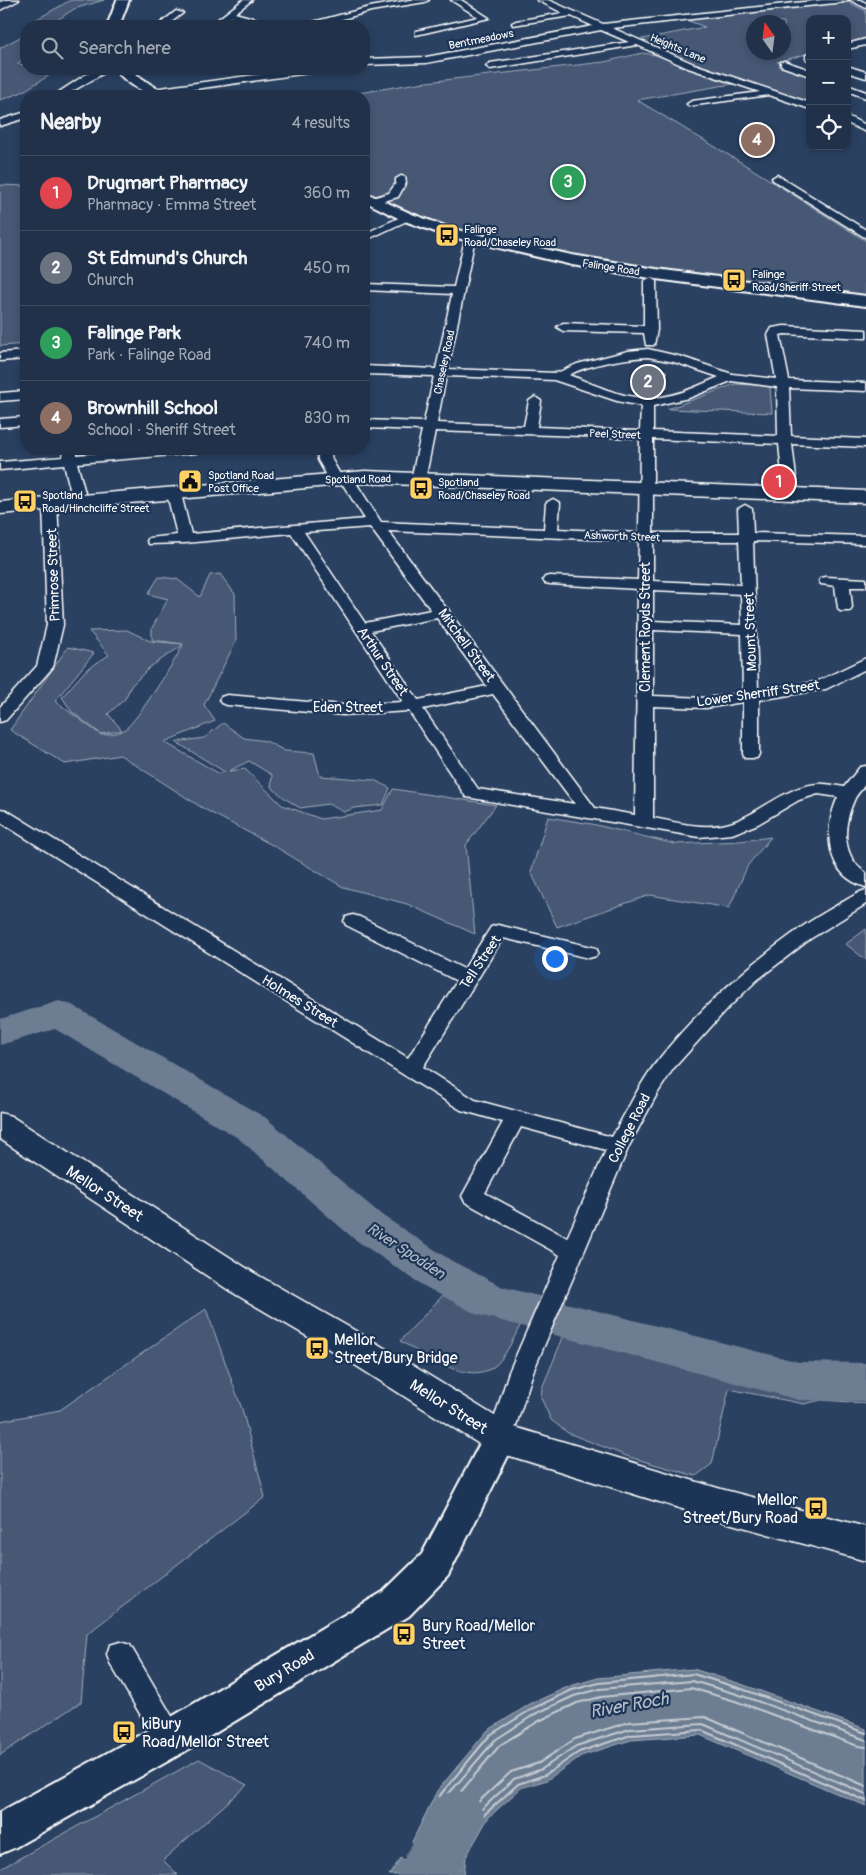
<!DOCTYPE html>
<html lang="en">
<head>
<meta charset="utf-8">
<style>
	:root { --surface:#203149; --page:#2d3d53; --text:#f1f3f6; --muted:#a2a9b4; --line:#3d4c61; --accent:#e69b98 }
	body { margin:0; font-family:Pangolin,sans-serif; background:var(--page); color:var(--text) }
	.controls { position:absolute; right:15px; top:15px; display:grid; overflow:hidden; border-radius:10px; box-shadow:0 2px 8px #0003 }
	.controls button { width:45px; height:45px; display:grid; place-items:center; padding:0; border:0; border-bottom:1px solid var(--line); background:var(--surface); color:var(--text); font:25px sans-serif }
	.compass { position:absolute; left:746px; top:15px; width:45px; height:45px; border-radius:50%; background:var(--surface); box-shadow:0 2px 8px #0003; rotate:346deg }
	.you { position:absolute; left:554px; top:958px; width:18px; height:18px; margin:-12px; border:4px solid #fff; border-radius:50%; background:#1a73e8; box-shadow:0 0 0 8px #1a73e833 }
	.badge { display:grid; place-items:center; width:32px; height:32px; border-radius:50%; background:var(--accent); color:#fff; font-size:16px; font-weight:700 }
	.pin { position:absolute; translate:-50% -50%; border:2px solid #fff; box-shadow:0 1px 5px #0006 }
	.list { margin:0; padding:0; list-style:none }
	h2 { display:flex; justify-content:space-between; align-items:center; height:65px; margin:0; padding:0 20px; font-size:21px }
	h2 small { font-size:16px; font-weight:400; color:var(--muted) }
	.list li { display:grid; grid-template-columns:32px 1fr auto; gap:15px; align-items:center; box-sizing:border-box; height:75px; padding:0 20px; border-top:1px solid var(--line) }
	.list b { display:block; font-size:19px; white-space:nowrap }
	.list p { margin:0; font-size:16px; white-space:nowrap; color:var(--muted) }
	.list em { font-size:16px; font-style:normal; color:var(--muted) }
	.icon { flex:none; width:28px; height:28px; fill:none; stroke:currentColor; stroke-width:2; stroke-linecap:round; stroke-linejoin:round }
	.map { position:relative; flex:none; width:866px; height:1875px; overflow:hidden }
	.search { position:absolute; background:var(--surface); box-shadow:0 2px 8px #0003; left:20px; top:20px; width:350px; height:55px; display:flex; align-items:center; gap:12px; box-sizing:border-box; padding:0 18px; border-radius:20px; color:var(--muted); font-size:19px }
	.panel { position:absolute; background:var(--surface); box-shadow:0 2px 8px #0003; left:20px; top:90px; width:350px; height:365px; border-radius:20px }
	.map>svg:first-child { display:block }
	.green { fill:#465975; stroke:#a2acba; fill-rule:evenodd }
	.water { fill:#6d7d92; stroke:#a7b1be }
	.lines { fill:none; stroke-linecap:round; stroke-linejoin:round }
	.shore { stroke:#c5cbd3; stroke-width:2 }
	.river { fill:#6d7d92; fill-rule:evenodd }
	.building { fill:#5b6c86; stroke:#fff }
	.minor-casing { stroke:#fff; stroke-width:3 }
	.secondary-casing { stroke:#fff; stroke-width:4 }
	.primary-casing { stroke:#fff; stroke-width:3 }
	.minor { fill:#1d3557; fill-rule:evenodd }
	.secondary { fill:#1d3557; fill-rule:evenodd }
	.primary { fill:#1d3557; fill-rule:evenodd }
	.labels { text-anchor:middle; stroke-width:4.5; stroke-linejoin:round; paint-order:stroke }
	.far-street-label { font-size:11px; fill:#fff; stroke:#1d3557 }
	.far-poi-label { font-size:11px; fill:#fff; stroke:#1d3557; text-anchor:start }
	.street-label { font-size:14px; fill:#fff; stroke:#1d3557 }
	.water-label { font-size:15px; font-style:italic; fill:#b6bec8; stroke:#1d3557 }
	.near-street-label { font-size:16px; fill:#fff; stroke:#1d3557 }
	.near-poi-label { font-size:16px; fill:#fff; stroke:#1d3557; text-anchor:start }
	.near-water-label { font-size:18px; font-style:italic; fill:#b6bec8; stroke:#1d3557 }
</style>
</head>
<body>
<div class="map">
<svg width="866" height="1875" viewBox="0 0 866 1875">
	<rect width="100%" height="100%" fill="#2a4161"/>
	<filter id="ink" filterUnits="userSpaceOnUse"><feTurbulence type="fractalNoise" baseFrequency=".02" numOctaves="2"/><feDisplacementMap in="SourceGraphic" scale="10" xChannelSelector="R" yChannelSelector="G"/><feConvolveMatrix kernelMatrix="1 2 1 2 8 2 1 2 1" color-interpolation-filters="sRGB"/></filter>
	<g filter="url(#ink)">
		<path class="green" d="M71,0H104L74,9L48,26H30L37,19Z
			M848,2L866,11V38L847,43V19H810V53L777,62L810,75V103L707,69L637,40L705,27L686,20ZM754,22H784V52H754Z
			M26,31V57L17,64L26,65V69H60L20,93L0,100V48L22,36Z
			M642,53L656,55L732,84L637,100L757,172L866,241V298L582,259L455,230L364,192V96H341L418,83L604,62Z
			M0,185L26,186V344L0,346Z
			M735,384L770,386L772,413L668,409Z
			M220,574L235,594L236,641L204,705L215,721L164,742L218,773L225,772L176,742L204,738L223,723L244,738L266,741L285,751L314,753L320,776L374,780L390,788L383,805L354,808L344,812L328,804L300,808L286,799L271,787L272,775L249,761L229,771L245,769L282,805L321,819L382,810L393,789L496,805L466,845L475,934L407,904L343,887L274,846L204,809L120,755L65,764L10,730L68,647L94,653L55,701L101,735C107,734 118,734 124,730C136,723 176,659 183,645L150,667L131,686L125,699L108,714L122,730L101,734L72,712L62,697L86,670L109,655L89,631L127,630L150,641L183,644L152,640V628L168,599L148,594L159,577L177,579L200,597L210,575Z
			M548,817L592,824L675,844L740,841L771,837L748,865L729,908L650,895L557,927L531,872Z
			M866,929V960L846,944Z
			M446,1292L524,1318C516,1333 508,1353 496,1365C471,1388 423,1354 400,1341Z
			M206,1309L242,1409L265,1497L87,1634L81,1702L0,1755V1421L60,1410Z
			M564,1335L792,1393L866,1397V1403L821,1400L804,1404L729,1389L712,1464L696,1476L629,1457L568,1433L551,1420L541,1398L542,1388Z
			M199,1759L247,1785L163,1860L178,1875H0V1869Z"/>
		<path class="water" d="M693,1669L741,1684L866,1729V1806L700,1735L631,1740L581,1756L547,1780L521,1788L488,1818L466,1857L464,1875C448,1875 422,1854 412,1842L437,1791L487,1731L530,1704L570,1686L598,1678Z
			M401,1858L426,1875H389Z"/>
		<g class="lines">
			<path class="shore" d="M866,1733L739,1688L693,1674L599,1683L572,1690L532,1709L490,1735L441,1794L418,1841L424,1849L459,1869L462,1855L484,1815L518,1784L545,1775L579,1752L631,1735L701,1730L866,1801
				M866,1740L737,1694L692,1681L600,1689L574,1696L535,1714L495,1740L446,1797L426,1840L429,1844L454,1859L480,1811L514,1779L542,1769L576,1746L630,1729L703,1724L866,1794
				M866,1747L858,1746L735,1701L691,1688L601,1697L577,1703L539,1721L500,1745L453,1801L435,1838L447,1847H450L474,1806L511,1772L539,1763L575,1739L629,1722L705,1717L866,1786"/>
			<path class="river" d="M59,1001L72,1005L266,1118L383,1216L452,1261L503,1287L799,1362L866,1363V1401L799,1400L476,1314L422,1285L353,1238L238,1138L55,1029L0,1045V1019Z
				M457,1790L477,1798L485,1818L457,1875H397L406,1855L437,1798Z"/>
		</g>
		<path class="building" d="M644,370L666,371L667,388L644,387Z"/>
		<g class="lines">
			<g class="minor-casing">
				<path id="minor" d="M7,0H19L0,10V2Z
					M243,0H252L235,13L275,24L276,26H264L230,17L218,26H209Z
					M410,0H429L425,2L371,11L318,26H298L370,7Z
					M451,0H461L489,18L416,35V31L478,17Z
					M537,0H548L603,24L822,0H848L844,2L612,28L694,64L810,103V109L769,95L689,106L687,104L692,101L760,92L688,68L637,45L490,69L486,66L490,63L629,42L601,30L426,63L364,65V59L426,57L593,26L571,16L513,25L512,23L516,21L563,13Z
					M850,0H860L866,3V8Z
					M176,11L183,13L166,26H157Z
					M866,39V45L847,49V44Z
					M809,54L810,60L806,59V55Z
					M784,61L810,70V76L781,66V62Z
					M847,66L866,72V78L847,72Z
					M100,69H111L64,96H53L85,75Z
					M299,69H320L316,72L153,95L148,92L153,89Z
					M847,85L866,92V98L847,91Z
					M26,112V118L0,126V120Z
					M847,116L866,125V132L847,123Z
					M777,175L866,230V238L773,180L772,178Z
					M401,176L405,177L406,183L398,197L373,204L369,203L368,201L369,199L389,193L396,183V179Z
					M407,214L412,217L411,219L364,241V234Z
					M469,240L474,243L448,369L557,373L577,364L628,351L648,349L682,357L732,374L776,379L768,335L772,328L784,326L866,330V338L784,334L780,335L789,380L866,383V391L789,388L791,436L866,439V447L792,444L798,494L796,497H786L784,494L779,444L653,439V533H739L738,509L745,505L752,509L753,533L866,536V544L753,541L758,690L816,682L866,658V669L826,689L759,700V754L757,758H745L743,754V702L706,708L653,706V818C676,822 698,829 722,825C756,819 781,787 817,784C826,783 836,786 844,787L860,767L866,766C866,770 866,778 866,782C864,787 858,793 855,798C843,824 840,855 866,873V887C825,876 823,829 838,797L818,794L799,800L758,824L732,834L699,837L466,797L409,711L343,715L227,705L221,703L219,700L221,697L227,695L343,705L403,702L291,533L185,543L149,544L147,541L149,538L177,535L167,494L169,491L174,490L181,494L191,534L365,519L340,480L335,482L330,481L318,460V449H330L332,460L341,476L346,474L351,475L381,522L544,529L546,503L553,499L560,503L558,529L639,533L640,438L435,431L425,480L418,484L411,480L422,430L364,428V420L424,422L434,376L364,374V366L436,369L452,294L364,290V284L454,287L464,243ZM648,357L674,362L719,377C702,384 685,393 667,396C632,404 601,387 569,375C589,364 626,358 648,357ZM446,376L554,380L617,401L641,406L640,431L537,427L541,401L535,397L529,401L524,426L437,423ZM731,381L777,387L778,436L653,431V406L689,398ZM370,527L431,610L365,623L304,532ZM388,531L639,541L638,580L550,576L545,577L543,580L545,583L550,584L638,589L635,815L595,808L450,613L448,609L446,608ZM653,541H739L741,585L653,581ZM653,590L741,594L742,625L653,621ZM437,618L487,686L418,700L371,631ZM653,630L742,634L743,693L706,698L653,696ZM493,694L575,804L478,789L423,709Z
					M650,278L656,281L657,330L654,345H646L644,333L563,331L557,327L563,323L644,326V281Z
					M26,351V359L0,361V353Z
					M26,391V399L0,401V393Z
					M26,417V425L0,427V419Z
					M64,449H76L77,455L153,449H203L196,453L77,463L85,493L78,497L71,493L64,464L0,470V462L63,457Z
					M50,499L57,503L63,625L53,667L6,720L0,722V707L37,666L47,625L43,503Z
					M826,577L866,579V587H850L852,608L850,611H840L838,608L835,586L821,584L819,581L821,578Z
					M0,809L6,810L408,1058L457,981L346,925L344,921L346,917L353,915L360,917L464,969L491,927L498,925L596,948L598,952L596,956L589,958L503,938L423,1067L475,1100L612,1137C627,1111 640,1082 659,1059C698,1010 745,968 795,932C815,917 838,905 860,892L866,890V904L810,939L757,980L727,1009L673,1069L657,1094L629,1146L533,1372L512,1438L509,1445L500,1448L491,1445L488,1438L509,1372L560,1255L465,1202L462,1196L503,1122L461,1110L404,1075L0,822ZM521,1127L606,1150L567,1238L485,1193Z
					M120,1642L130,1645L180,1730L184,1739L180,1748L170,1752L160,1748L110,1663L107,1654L110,1645Z"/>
			</g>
			<g class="secondary-casing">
				<path id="secondary" d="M117,0H129L119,26H107Z
					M115,69H128L168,96C149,97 127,85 115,69Z
					M364,192L412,214L453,229L572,255L656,269L866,296V306L656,279L572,265L444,235L402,220L364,201Z
					M500,1424L512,1428L517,1438L448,1576L409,1616L184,1752L14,1848L0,1854V1812L156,1726L383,1592L422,1554L488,1428Z"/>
			</g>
			<g class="primary-casing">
				<path id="primary" d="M365,471L866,491V503L365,483L0,514V502Z
					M0,1113L11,1116L254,1273L368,1338L511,1426L721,1489L866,1527V1561L721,1521L487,1449L344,1358L230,1291L0,1139Z"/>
			</g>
			<use href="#minor" class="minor"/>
			<use href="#secondary" class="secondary"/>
			<use href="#primary" class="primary"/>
		</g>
	</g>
	<defs>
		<g id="bus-square" transform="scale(1.25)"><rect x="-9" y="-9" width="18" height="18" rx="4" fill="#ffd166" stroke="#1d3557"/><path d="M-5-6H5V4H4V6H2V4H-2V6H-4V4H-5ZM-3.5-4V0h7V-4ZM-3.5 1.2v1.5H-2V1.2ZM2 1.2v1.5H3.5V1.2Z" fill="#111"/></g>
		<g id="civic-square" transform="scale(1.25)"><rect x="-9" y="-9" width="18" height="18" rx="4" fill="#ffd166" stroke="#1d3557"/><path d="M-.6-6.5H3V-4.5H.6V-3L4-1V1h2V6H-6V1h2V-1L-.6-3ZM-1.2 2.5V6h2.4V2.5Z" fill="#111"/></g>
	</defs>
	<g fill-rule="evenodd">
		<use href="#bus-square" x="447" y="235"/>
		<use href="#bus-square" x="734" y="280"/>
		<use href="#civic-square" x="190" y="481"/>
		<use href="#bus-square" x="421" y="488"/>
		<use href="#bus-square" x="25" y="501"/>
		<use href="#bus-square" x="317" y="1348"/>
		<use href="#bus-square" x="816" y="1508"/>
		<use href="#bus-square" x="404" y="1634"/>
		<use href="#bus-square" x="124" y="1732"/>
	</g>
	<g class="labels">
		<g class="far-street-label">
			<text transform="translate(481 39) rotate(-11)" y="4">Bentmeadows</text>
			<text transform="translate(678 48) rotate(23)" y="4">Heights Lane</text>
			<text transform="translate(611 267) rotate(9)" y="4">Falinge Road</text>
			<text transform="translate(444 362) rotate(-78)" y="4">Chaseley Road</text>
			<text transform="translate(615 434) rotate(2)" y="4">Peel Street</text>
			<text transform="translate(358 479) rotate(-1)" y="4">Spotland Road</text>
			<text transform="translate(622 536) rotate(2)" y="4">Ashworth Street</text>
		</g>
		<g class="far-poi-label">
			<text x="464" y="233">Falinge<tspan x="464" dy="13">Road/Chaseley Road</tspan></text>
			<text x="752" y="278">Falinge<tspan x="752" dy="13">Road/Sheriff Street</tspan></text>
			<text x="208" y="479">Spotland Road<tspan x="208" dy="13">Post Office</tspan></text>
			<text x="438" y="486">Spotland<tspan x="438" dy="13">Road/Chaseley Road</tspan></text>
			<text x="42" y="499">Spotland<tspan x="42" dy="13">Road/Hinchcliffe Street</tspan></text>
		</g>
		<g class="street-label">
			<text transform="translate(53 575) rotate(-92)" y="5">Primrose Street</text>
			<text transform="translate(645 627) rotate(-90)" y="5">Clement Royds Street</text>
			<text transform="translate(750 632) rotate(-92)" y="5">Mount Street</text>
			<text transform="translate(467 645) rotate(54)" y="5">Mitchell Street</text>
			<text transform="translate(383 661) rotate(56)" y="5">Arthur Street</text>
			<text transform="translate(758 693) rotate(-8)" y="5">Lower Sherriff Street</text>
			<text x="348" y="712">Eden Street</text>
			<text transform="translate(480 962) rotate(-56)" y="5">Tell Street</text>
			<text transform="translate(300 1001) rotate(32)" y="5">Holmes Street</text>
			<text transform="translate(629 1128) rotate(-63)" y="5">College Road</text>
		</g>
		<g class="water-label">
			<text transform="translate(406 1251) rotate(33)" y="5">River Spodden</text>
		</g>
		<g class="near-street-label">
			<text transform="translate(105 1193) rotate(33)" y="6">Mellor Street</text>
			<text transform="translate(449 1406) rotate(32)" y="6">Mellor Street</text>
			<text transform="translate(284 1670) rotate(-31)" y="6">Bury Road</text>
		</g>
		<g class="near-poi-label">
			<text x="334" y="1345">Mellor<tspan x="334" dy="18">Street/Bury Bridge</tspan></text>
			<text x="798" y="1505" text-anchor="end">Mellor<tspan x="798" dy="18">Street/Bury Road</tspan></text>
			<text x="422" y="1631">Bury Road/Mellor<tspan x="422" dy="18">Street</tspan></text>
			<text x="142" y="1729">kiBury<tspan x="142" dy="18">Road/Mellor Street</tspan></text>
		</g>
		<g class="near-water-label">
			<text transform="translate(629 1705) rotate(-10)" y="6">River Roch</text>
		</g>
	</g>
</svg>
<div class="controls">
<button>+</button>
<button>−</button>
<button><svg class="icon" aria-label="locate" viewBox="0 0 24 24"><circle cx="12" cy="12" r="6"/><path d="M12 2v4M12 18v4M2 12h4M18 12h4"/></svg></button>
</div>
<svg class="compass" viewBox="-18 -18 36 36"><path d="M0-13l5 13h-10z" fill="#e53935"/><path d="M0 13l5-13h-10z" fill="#a2a9b4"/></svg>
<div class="you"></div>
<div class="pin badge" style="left:779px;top:482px;background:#e0444e">1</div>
<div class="pin badge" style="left:648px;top:382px;background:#6b7280">2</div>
<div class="pin badge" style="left:568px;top:182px;background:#2e9e5b">3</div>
<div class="pin badge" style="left:757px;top:140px;background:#8d6e63">4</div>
<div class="search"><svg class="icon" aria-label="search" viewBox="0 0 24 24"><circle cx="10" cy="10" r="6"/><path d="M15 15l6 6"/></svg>Search here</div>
<section class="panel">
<h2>Nearby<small>4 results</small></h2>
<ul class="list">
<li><span class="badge" style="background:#e0444e">1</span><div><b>Drugmart Pharmacy</b><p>Pharmacy · Emma Street</p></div><em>360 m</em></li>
<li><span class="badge" style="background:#6b7280">2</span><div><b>St Edmund's Church</b><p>Church</p></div><em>450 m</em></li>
<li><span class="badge" style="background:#2e9e5b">3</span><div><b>Falinge Park</b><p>Park · Falinge Road</p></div><em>740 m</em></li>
<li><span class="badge" style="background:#8d6e63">4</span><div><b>Brownhill School</b><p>School · Sheriff Street</p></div><em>830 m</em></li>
</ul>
</section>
</div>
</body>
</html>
